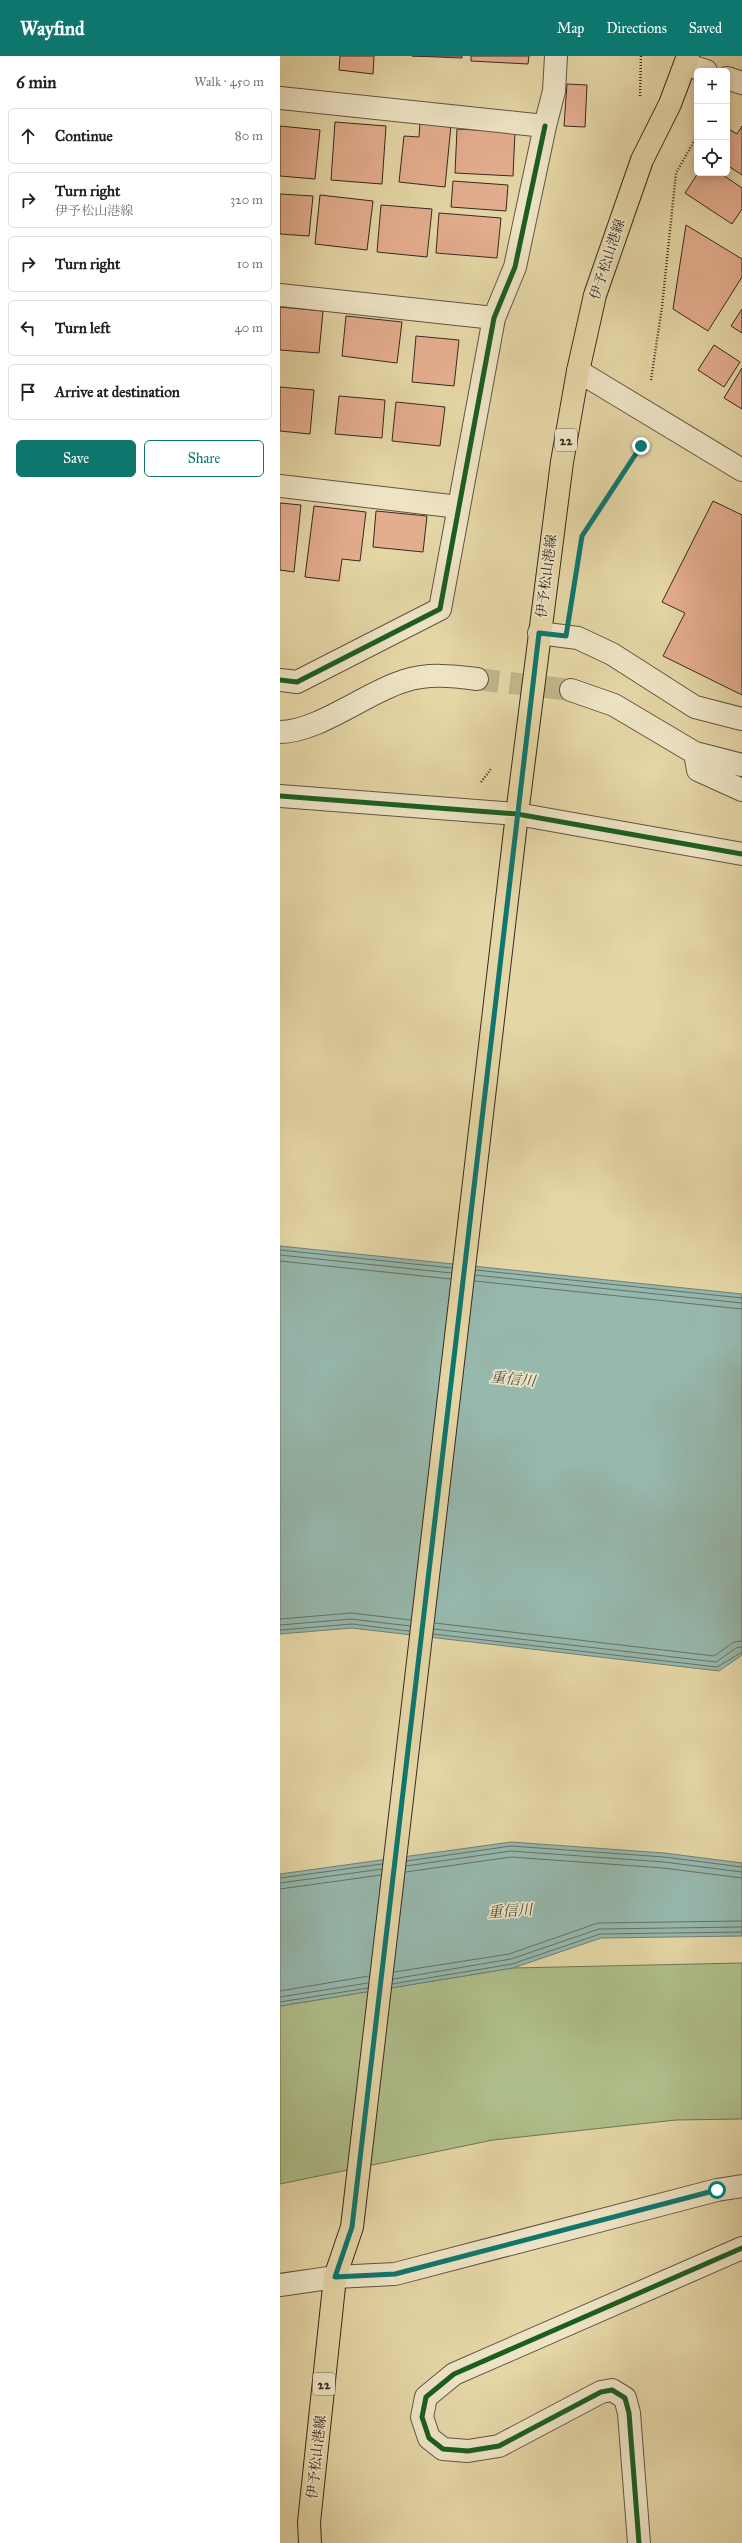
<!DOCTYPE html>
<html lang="en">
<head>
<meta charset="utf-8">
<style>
	:root { --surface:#fff; --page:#f6f6f6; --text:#222; --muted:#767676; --line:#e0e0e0; --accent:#0f766e }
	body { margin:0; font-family:"IM FELL Great Primer","Noto Serif JP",serif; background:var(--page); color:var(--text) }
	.controls { position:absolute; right:12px; top:12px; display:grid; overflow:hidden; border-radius:6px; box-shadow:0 2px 10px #0003 }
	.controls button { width:36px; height:36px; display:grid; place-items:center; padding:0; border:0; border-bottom:1px solid var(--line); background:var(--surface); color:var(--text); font:20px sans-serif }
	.stop { position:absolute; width:12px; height:12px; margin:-9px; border:3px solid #0f766e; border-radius:50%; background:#fff }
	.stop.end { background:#0f766e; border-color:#fff; box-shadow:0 1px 4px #0008 }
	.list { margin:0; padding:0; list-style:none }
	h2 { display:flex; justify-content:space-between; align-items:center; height:52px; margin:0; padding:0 16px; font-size:17px }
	h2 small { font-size:13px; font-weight:400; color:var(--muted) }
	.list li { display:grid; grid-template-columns:26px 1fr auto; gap:12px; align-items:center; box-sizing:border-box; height:56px; margin:0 8px 8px; padding:0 8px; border:1px solid var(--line); border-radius:6px }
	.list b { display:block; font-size:15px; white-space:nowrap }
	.list p { margin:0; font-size:13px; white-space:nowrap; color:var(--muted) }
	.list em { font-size:13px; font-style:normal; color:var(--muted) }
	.actions { display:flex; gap:8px; padding:12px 16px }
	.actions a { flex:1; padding:9px 0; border:1px solid var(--accent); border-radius:6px; text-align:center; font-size:14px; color:var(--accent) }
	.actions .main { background:var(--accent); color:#fff }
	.icon { flex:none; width:22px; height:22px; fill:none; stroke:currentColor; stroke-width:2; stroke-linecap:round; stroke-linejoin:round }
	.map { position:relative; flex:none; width:462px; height:2487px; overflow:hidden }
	header { display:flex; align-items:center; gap:24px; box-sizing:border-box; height:56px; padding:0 20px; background:var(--accent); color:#fff }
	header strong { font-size:19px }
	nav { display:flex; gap:22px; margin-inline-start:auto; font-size:14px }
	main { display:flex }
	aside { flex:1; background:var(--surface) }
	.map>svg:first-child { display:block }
	.green { fill:#afbf8b; stroke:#727456 }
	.water { fill:#96b8ad; stroke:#707f75 }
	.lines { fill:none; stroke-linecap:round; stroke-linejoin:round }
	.shore { stroke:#667167; stroke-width:1 }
	.building { fill:#e4ad8f; stroke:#362a21 }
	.minor-tunnel { stroke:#c2b48b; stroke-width:22; stroke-dasharray:22 11; stroke-linecap:butt }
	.minor-casing { stroke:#625542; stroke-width:24 }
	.primary-casing { stroke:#362a21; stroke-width:24 }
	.path { stroke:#362a21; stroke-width:2.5; stroke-dasharray:1 2; stroke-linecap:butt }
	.minor { stroke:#eee4c5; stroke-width:22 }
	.primary { stroke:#e5d6a6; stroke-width:22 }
	.cycleway-casing { stroke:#eee4c5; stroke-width:8 }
	.cycleway { stroke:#1b5e20; stroke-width:5 }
	.route { stroke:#0f766e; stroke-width:5 }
	.labels { text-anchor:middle; stroke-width:3.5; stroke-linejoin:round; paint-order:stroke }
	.shield { fill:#eee4c5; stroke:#6d6252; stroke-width:1 }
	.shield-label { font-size:13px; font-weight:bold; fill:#362a21 }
	.street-label { font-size:14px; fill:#362a21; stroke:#eee4c5 }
	.water-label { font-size:15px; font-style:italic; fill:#4e4e44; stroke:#eee4c5 }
</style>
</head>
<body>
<header>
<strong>Wayfind</strong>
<nav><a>Map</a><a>Directions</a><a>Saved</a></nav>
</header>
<main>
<aside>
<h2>6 min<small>Walk · 450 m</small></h2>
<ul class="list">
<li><svg class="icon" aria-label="ahead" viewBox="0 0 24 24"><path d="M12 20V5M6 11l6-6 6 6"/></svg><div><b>Continue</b></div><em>80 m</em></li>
<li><svg class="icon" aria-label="right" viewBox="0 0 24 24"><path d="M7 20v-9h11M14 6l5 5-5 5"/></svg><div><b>Turn right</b><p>伊予松山港線</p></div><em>320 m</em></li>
<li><svg class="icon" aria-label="right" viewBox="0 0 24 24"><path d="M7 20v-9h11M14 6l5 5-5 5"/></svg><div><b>Turn right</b></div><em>10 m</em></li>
<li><svg class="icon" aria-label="left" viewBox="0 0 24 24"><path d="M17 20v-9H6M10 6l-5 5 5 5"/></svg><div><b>Turn left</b></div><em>40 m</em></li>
<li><svg class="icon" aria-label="arrive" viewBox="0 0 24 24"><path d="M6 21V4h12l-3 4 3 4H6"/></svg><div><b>Arrive at destination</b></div></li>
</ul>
<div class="actions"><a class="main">Save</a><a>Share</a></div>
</aside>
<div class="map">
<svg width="462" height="2487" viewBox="0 0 462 2487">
	<rect width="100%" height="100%" fill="#e5d6a6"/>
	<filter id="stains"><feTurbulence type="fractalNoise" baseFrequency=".005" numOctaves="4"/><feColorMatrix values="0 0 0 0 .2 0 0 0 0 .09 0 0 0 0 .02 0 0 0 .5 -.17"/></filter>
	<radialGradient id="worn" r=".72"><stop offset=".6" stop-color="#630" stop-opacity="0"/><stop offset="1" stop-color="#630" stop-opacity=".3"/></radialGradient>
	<path class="green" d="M462,1907V2063L396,2064L213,2084L0,2128V1950L233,1912Z"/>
	<path class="water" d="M0,1190L462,1238V1599L439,1615L72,1572L0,1578Z
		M231,1786L384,1797L462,1807V1880L321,1882L233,1912L0,1950V1818Z"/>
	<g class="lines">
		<path class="shore" d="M0,1194L172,1212
			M0,1199L171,1217
			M0,1205L171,1223
			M196,1214L462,1242
			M195,1219L462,1247
			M195,1225L462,1253
			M0,1563L71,1557L131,1564
			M155,1567L434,1600L454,1586L462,1585
			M0,1569L71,1563L130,1570
			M154,1573L436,1606L456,1592L462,1591
			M0,1574L72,1568L129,1575
			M153,1578L437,1611L462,1596
			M127,1805L231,1790L384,1801L462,1811
			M126,1810L231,1795L384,1806L462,1816
			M126,1816L231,1801L383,1812L462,1822
			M0,1822L102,1808
			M0,1827L102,1813
			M0,1833L101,1819
			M114,1916L229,1898L318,1867L462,1865
			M113,1923L231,1903L319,1873L462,1871
			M112,1928L232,1908L320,1878L462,1876
			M0,1935L89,1920
			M0,1941L88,1927
			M0,1946L88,1932"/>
	</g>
	<path class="building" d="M60,0H94L93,18L59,14Z
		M132,0H182V2Z
		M191,0H249L248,8L191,5Z
		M287,28L307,29L305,71L284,70Z
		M55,66L106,70L102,128L51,124Z
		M140,66L171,69L165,131L119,126L124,80L139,81Z
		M0,70L40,74L35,123L0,120Z
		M462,70V119L447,109V72L457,78Z
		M177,73L235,76L233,120L175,117Z
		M418,117H440L462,132V153L452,168L405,137Z
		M173,125L228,129L226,155L171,151Z
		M0,138L33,140L29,180L0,178Z
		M40,139L93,145L87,194L35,188Z
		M101,149L152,153L147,201L97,196Z
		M159,157L221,162L217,202L156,197Z
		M406,169L462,203V221L428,275L393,253Z
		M0,251L43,255L39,297L0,294Z
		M462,253V277L451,270Z
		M66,260L122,266L117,307L62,300Z
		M136,280L179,284L174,330L132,326Z
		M434,289L460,306L444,331L418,314Z
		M462,312V353L444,342Z
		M0,331L34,334L30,378L0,375Z
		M59,340L105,344L102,382L55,378Z
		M116,346L165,351L160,390L112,385Z
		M433,445L462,459V639L383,600L405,557L382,546Z
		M0,447L21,449L14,516L0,514Z
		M34,450L86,456L80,505L62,503L59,525L25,521Z
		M96,455L147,460L143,496L93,491Z"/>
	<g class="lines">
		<path class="minor-tunnel" d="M197,623L291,634"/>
		<g class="minor-casing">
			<path id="minor" d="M405,8L426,15
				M447,22L462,27
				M0,42L265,70L274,35L276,0
				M0,239L214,262
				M298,315L462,414
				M0,430L179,451
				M259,577L298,582L332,598L415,651L462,663
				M0,624L17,626L160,553L214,262L235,211L265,70
				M291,634L334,649L415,697L462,709
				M0,676C38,676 87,636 124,625C148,617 173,620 197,623
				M415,697L418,714L462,734
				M0,740L237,758L462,798
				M0,2229L55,2221L115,2218L437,2134L462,2130
				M359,2487L349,2357L345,2342L332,2334L321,2336L219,2390L188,2395L163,2393L149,2382L142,2361L146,2341L174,2318L462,2192"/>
		</g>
		<g class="primary-casing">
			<path id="primary" d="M30,2487L29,2466L55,2221L72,2171L237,758L282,406L298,315L315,239L362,104L390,48L408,0"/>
		</g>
		<path class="path" d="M360,40L361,0
			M371,324L382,251L396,117L417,80
			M304,478L361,388
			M201,726L211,713"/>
		<use href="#minor" class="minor"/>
		<use href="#primary" class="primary"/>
		<g class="cycleway-casing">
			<path id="cycleway" d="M0,624L17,626L160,553L214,262L235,211L265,70
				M0,740L237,758L462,798
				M359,2487L349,2357L345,2342L332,2334L321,2336L219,2390L188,2395L163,2393L149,2382L142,2361L146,2341L174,2318L462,2192"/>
		</g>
		<use href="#cycleway" class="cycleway"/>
	</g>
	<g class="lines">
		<path class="route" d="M361,390L302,480L286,580L259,577L72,2171L55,2221L115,2218L437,2134"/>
	</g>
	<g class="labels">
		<g class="shield">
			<rect x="275" y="373" width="22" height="22" rx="3"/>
			<rect x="33" y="2317" width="22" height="22" rx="3"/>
		</g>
		<g class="shield-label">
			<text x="286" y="389">22</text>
			<text x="44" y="2333">22</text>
		</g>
		<g class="street-label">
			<text transform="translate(327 203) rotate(-72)" y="5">伊予松山港線</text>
			<text transform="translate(266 520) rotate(-83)" y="5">伊予松山港線</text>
			<text transform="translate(36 2401) rotate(-84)" y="5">伊予松山港線</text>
		</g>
		<g class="water-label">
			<text transform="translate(233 1323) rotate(6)" y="5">重信川</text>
			<text transform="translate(230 1855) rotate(-4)" y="5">重信川</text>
		</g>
	</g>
	<rect width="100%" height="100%" filter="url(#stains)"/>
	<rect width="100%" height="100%" fill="url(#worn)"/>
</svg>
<div class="controls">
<button>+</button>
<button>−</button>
<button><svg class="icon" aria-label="locate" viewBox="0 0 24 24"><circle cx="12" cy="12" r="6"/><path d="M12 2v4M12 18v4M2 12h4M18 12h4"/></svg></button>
</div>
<div class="stop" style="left:437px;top:2134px"></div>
<div class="stop end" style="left:361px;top:390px"></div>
</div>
</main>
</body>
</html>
